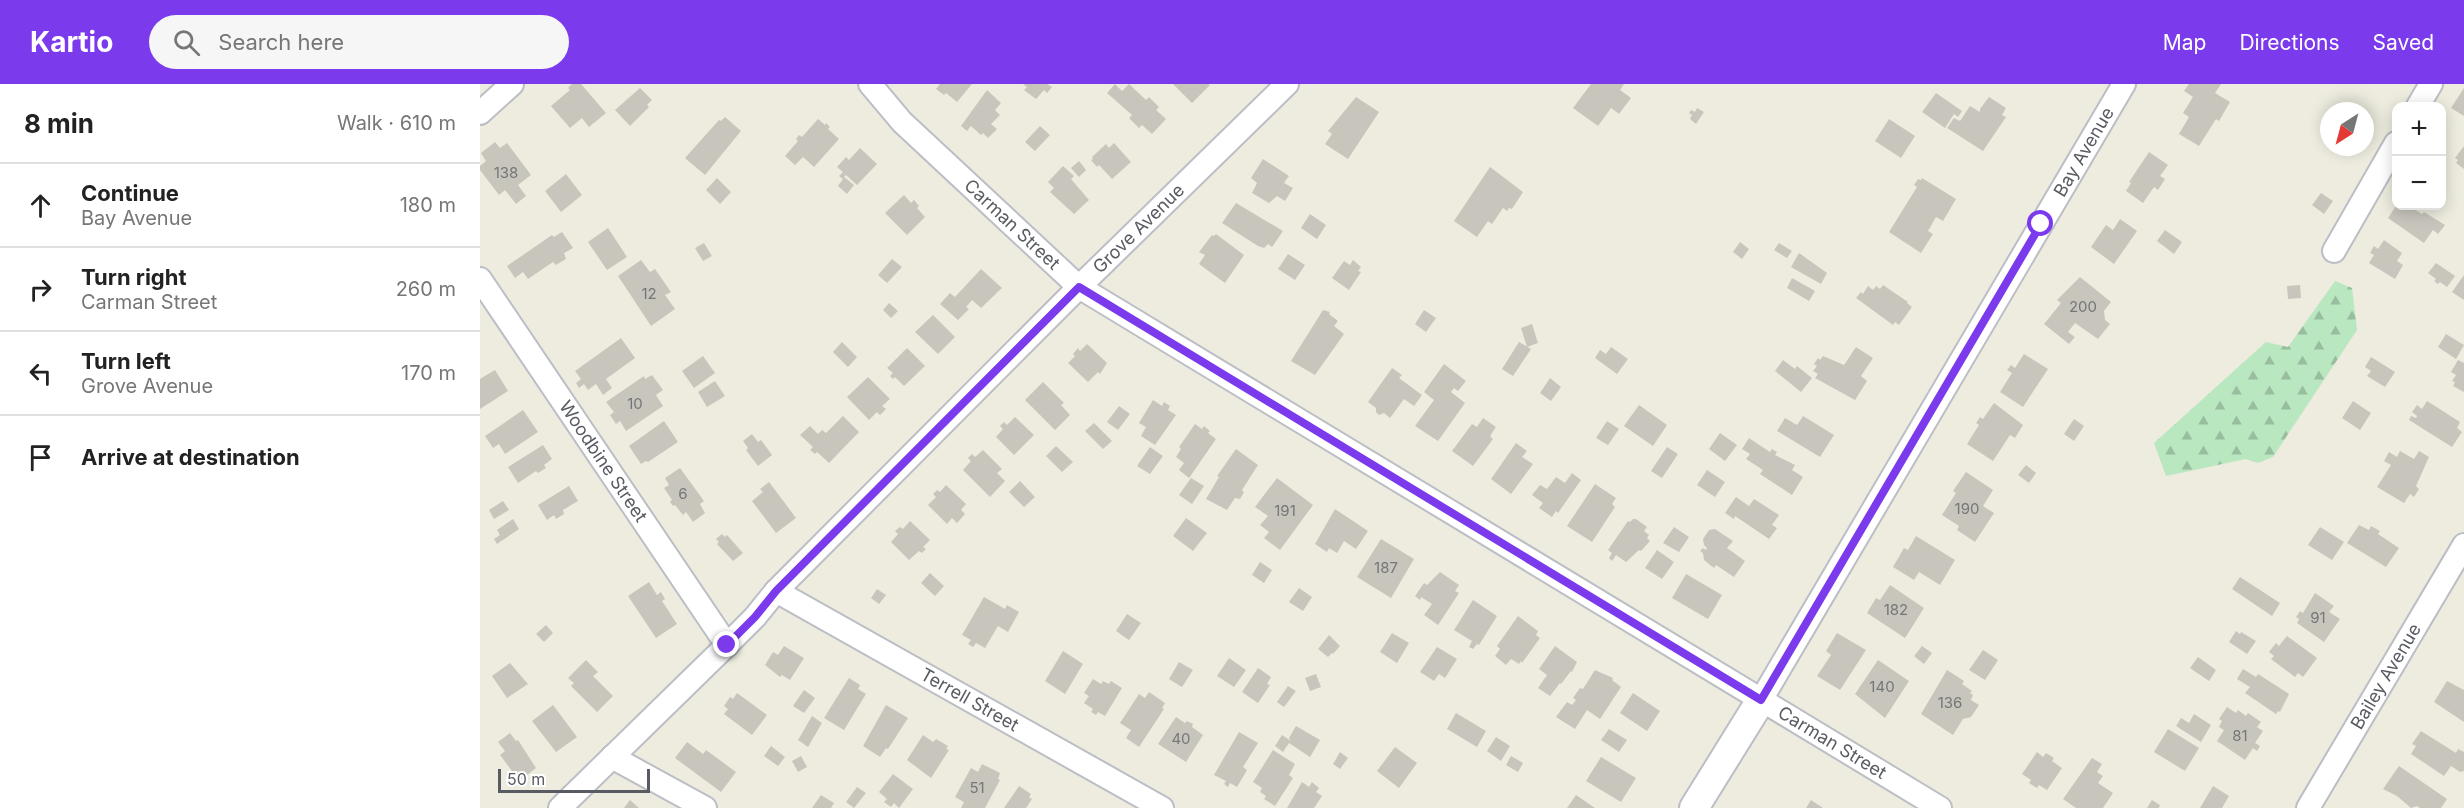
<!DOCTYPE html>
<html lang="en">
<head>
<meta charset="utf-8">
<style>
	:root { --surface:#fff; --page:#f6f6f6; --text:#222; --muted:#767676; --line:#e0e0e0; --accent:#7c3aed }
	body { margin:0; font-family:Inter,sans-serif; background:var(--page); color:var(--text) }
	.controls { position:absolute; right:18px; top:18px; display:grid; overflow:hidden; border-radius:12px; box-shadow:0 3px 15px #0003 }
	.controls button { width:54px; height:54px; display:grid; place-items:center; padding:0; border:0; border-bottom:2px solid var(--line); background:var(--surface); color:var(--text); font:30px sans-serif }
	.compass { position:absolute; left:1840px; top:18px; width:54px; height:54px; border-radius:50%; background:var(--surface); box-shadow:0 3px 15px #0003; rotate:216deg }
	.scale { position:absolute; left:18px; bottom:15px; width:152px; box-sizing:border-box; padding-left:6px; border:3px solid #585b62; border-top:0; font-size:16px; line-height:21px; white-space:nowrap; color:#585b62; -webkit-text-stroke:4px #fff; paint-order:stroke }
	.stop { position:absolute; width:18px; height:18px; margin:-14px; border:4px solid #7c3aed; border-radius:50%; background:#fff }
	.stop.end { background:#7c3aed; border-color:#fff; box-shadow:0 2px 6px #0008 }
	.list { margin:0; padding:0; list-style:none }
	h2 { display:flex; justify-content:space-between; align-items:center; height:78px; margin:0; padding:0 24px; font-size:26px }
	h2 small { font-size:20px; font-weight:400; color:var(--muted) }
	.list li { display:grid; grid-template-columns:39px 1fr auto; gap:18px; align-items:center; box-sizing:border-box; height:84px; padding:0 24px; border-top:2px solid var(--line) }
	.list b { display:block; font-size:22px; white-space:nowrap }
	.list p { margin:0; font-size:20px; white-space:nowrap; color:var(--muted) }
	.list em { font-size:20px; font-style:normal; color:var(--muted) }
	.icon { flex:none; width:33px; height:33px; fill:none; stroke:currentColor; stroke-width:2; stroke-linecap:round; stroke-linejoin:round }
	.map { position:relative; flex:none; width:1984px; height:724px; overflow:hidden }
	header { display:flex; align-items:center; gap:36px; box-sizing:border-box; height:84px; padding:0 30px; background:var(--accent); color:#fff }
	header strong { font-size:28px }
	nav { display:flex; gap:33px; margin-inline-start:auto; font-size:21px }
	.search { width:420px; height:54px; background:var(--page); display:flex; align-items:center; gap:15px; box-sizing:border-box; padding:0 21px; border-radius:33px; color:var(--muted); font-size:22px }
	main { display:flex }
	aside { flex:1; background:var(--surface) }
	.map>svg:first-child { display:block }
	.forest { fill:url(#forest-firs) }
	.building { fill:#c8c6bc }
	.lines { fill:none; stroke-linecap:round; stroke-linejoin:round }
	.minor-casing { stroke:#bcbec5; stroke-width:26 }
	.tertiary-casing { stroke:#bcbec5; stroke-width:32 }
	.minor { stroke:#fff; stroke-width:22 }
	.tertiary { stroke:#fff; stroke-width:28 }
	.route { stroke:#7c3aed; stroke-width:8 }
	.labels { text-anchor:middle; stroke-width:6; stroke-linejoin:round; paint-order:stroke }
	.number-label { font-size:15px; fill:#747678 }
	.street-label { font-size:18px; fill:#585b62; stroke:#fff }
</style>
</head>
<body>
<header>
<strong>Kartio</strong>
<div class="search"><svg class="icon" aria-label="search" viewBox="0 0 24 24"><circle cx="10" cy="10" r="6"/><path d="M15 15l6 6"/></svg>Search here</div>
<nav><a>Map</a><a>Directions</a><a>Saved</a></nav>
</header>
<main>
<aside>
<h2>8 min<small>Walk · 610 m</small></h2>
<ul class="list">
<li><svg class="icon" aria-label="ahead" viewBox="0 0 24 24"><path d="M12 20V5M6 11l6-6 6 6"/></svg><div><b>Continue</b><p>Bay Avenue</p></div><em>180 m</em></li>
<li><svg class="icon" aria-label="right" viewBox="0 0 24 24"><path d="M7 20v-9h11M14 6l5 5-5 5"/></svg><div><b>Turn right</b><p>Carman Street</p></div><em>260 m</em></li>
<li><svg class="icon" aria-label="left" viewBox="0 0 24 24"><path d="M17 20v-9H6M10 6l-5 5 5 5"/></svg><div><b>Turn left</b><p>Grove Avenue</p></div><em>170 m</em></li>
<li><svg class="icon" aria-label="arrive" viewBox="0 0 24 24"><path d="M6 21V4h12l-3 4 3 4H6"/></svg><div><b>Arrive at destination</b></div></li>
</ul>
</aside>
<div class="map">
<svg width="1984" height="724" viewBox="0 0 1984 724">
	<defs>
		<pattern id="forest-firs" width="22" height="20" patternUnits="userSpaceOnUse" patternTransform="scale(1.5)"><rect width="22" height="20" fill="#b8e7c0"/><path d="M5 1l3.5 6h-7zM16 11l3.5 6h-7z" fill="#98be9f"/></pattern>
	</defs>
	<rect width="100%" height="100%" fill="#edecdf"/>
	<path class="forest" d="M1855,197L1872,204L1877,246L1793,373L1778,379L1766,375L1686,392L1674,359L1786,258L1808,263Z"/>
	<path class="building" d="M92,0H101L126,29L109,43L102,34L90,44L71,22L90,6L88,4Z
		M460,0H492L477,18L466,9L464,11L456,5Z
		M543,0H567L572,3L567,9L564,6L556,15L544,6L547,3Z
		M635,0L642,7L649,0L666,16L669,13L679,23L676,26L686,35L672,50L662,41L659,44L649,34L652,31L627,9Z
		M693,0H728L730,1L712,19Z
		M1111,0H1144L1140,6L1151,14L1139,30L1131,24L1118,42L1093,24Z
		M1709,0H1741L1735,9L1750,18L1739,37L1736,35L1719,62L1699,50L1709,33L1703,29L1713,13L1704,7Z
		M160,4L172,16L167,21L169,23L150,42L135,26Z
		M1984,4V32L1971,24Z
		M507,6L521,19L515,26L520,31L511,40L517,45L508,54L503,49L501,51L491,42L487,47L481,42Z
		M1456,9L1482,27L1478,33L1474,30L1465,44L1442,28Z
		M876,13L899,28L868,75L845,60L852,50L848,47Z
		M1509,13L1526,24L1522,31L1526,33L1503,67L1467,44L1474,34L1480,37L1490,22L1500,28V25Z
		M1217,24L1224,28L1216,40L1210,35L1212,31L1209,29L1211,26L1215,28Z
		M245,33L261,47L225,91L205,74L239,36L241,37Z
		M338,35L345,41L346,39L350,43L348,45L359,55L334,83L323,73L315,81L305,72L318,57L316,55L319,51L322,53Z
		M1409,35L1435,52L1421,74L1395,57Z
		M560,42L570,51L555,67L545,58Z
		M15,58L20,64L27,59L51,91L38,101L46,112L36,120L25,106L19,111L0,86V82L6,77L1,69Z
		M634,59L651,78L632,95L619,81L617,83L611,76L613,75L612,73L626,60L629,64Z
		M1984,62V85L1976,79L1978,76L1975,74Z
		M380,64L397,80L377,101L366,91L364,93L374,101L367,110L358,102L363,95L359,92L363,88L357,83L366,73L369,76Z
		M1669,68L1688,81L1680,92L1685,95L1678,106L1674,103L1663,119L1646,107L1651,99L1649,98Z
		M783,75L809,92L804,99L813,104L805,117L797,112L789,119L772,109L777,99L771,94Z
		M599,77L606,86L599,93L591,84Z
		M583,82L594,92L591,95L609,116L594,130L570,108L574,104L568,98Z
		M1010,83L1043,108L1032,125L1029,124L1027,127L1023,124L1012,140L1008,137L997,153L974,137Z
		M86,90L102,111L81,128L65,107Z
		M237,94L251,108L240,120L226,106Z
		M1442,94L1476,115L1463,137L1456,133L1448,147L1453,150L1441,169L1409,148L1437,103L1434,101L1438,95L1441,96Z
		M1841,109L1853,117L1844,130L1832,121Z
		M424,111L431,119L434,116L439,122L437,124L445,133L427,151L405,129Z
		M756,119L803,147L792,163L788,160L784,164L778,162L742,139Z
		M1916,122H1929L1942,130L1944,128L1965,141L1958,150L1953,146L1944,159L1908,134Z
		M830,130L846,141L837,155L821,144Z
		M1640,135L1657,147L1634,180L1611,163L1626,141L1633,146Z
		M128,144L147,173L127,186L108,158Z
		M1685,146L1702,158L1694,170L1677,157Z
		M82,148L93,164L84,169L86,175L76,181L73,178L48,195L43,188L35,194L27,182L72,151L74,153Z
		M736,150L764,171L745,199L719,180L725,171L719,168L732,151L734,152Z
		M1904,156L1922,169L1917,177L1923,181L1915,195L1889,179L1894,171L1890,169L1894,162L1898,165Z
		M1260,158L1269,165L1262,175L1253,168Z
		M224,159L232,172L223,177L215,164Z
		M1299,159L1312,167L1307,174L1294,166Z
		M1319,169L1347,189L1341,200L1311,183Z
		M808,170L825,181L815,196L798,185Z
		M412,175L422,183L407,199L398,191Z
		M161,176L170,188L175,185L191,208L185,211L195,225L171,242L138,192Z
		M873,176L881,183L878,187L881,188L869,206L852,194L864,177L870,181Z
		M1956,179L1975,192L1967,203L1960,198L1958,200L1954,197L1956,195L1948,189Z
		M501,185L522,204L501,224L492,216L486,223L489,225L478,236L460,220L470,209L475,213Z
		M1984,191V216L1972,208Z
		M1600,193L1631,218L1624,227L1625,236L1630,240L1618,255L1595,239L1588,248L1595,253L1589,260L1564,240L1581,219L1577,216Z
		M1312,194L1335,207L1329,217L1307,204Z
		M1403,201L1428,218L1427,219L1432,223L1419,241L1415,238L1413,241L1376,214L1381,208L1383,210L1388,202L1393,206L1396,202L1400,205Z
		M1820,201L1821,214L1808,215L1807,202Z
		M409,219L418,227L411,234L403,226Z
		M843,226L850,228L849,230L858,237L854,242L864,250L835,291L811,277Z
		M944,226L956,234L946,248L935,240Z
		M453,231L475,253L458,270L435,248Z
		M1052,240L1058,259L1047,263L1041,244Z
		M1966,250L1984,261L1976,275L1958,263Z
		M141,254L155,274L126,295L132,304L123,311L116,300L108,306L104,300L99,304L96,299L101,295L95,287Z
		M362,258L377,273L368,283L353,268Z
		M1039,258L1051,265L1033,292L1022,285Z
		M607,260L627,279L620,290L618,288L608,298L588,279L595,272L593,270L598,264L600,267Z
		M1131,263L1148,275L1137,290L1115,274L1120,266L1126,270Z
		M1376,263L1393,274L1381,292L1387,297L1375,316L1335,294L1338,290L1333,287L1337,282L1334,280L1338,274L1340,276L1343,272L1364,281Z
		M427,264L445,282L424,302L415,293L413,295L410,292L413,289L407,284Z
		M1544,270L1568,285L1543,323L1520,308L1532,289L1527,286L1531,281L1535,284Z
		M223,272L235,289L214,304L202,287Z
		M1891,273L1915,288L1905,303L1887,292L1891,287L1885,283Z
		M1303,276L1315,285L1317,282L1332,294L1321,308L1295,287Z
		M1978,276L1984,279V308L1973,302L1975,298L1972,297L1976,291L1971,288Z
		M964,280L986,297L978,307L974,304L971,308L985,319L958,357L935,342L954,316L944,308Z
		M912,284L922,291L919,294L942,311L934,322L924,315L910,334L904,329L899,331L896,328V324L888,318Z
		M15,286L28,307L0,325V295Z
		M172,291L183,306L176,311L183,322L146,347L140,337L136,340L130,331L134,328L126,318L164,292L165,295Z
		M388,293L410,315L402,322L406,325L400,331L397,328L389,336L367,313Z
		M1070,294L1081,303L1071,317L1060,309Z
		M235,297L245,312L227,323L218,308Z
		M563,298L584,319L581,321L590,331L575,346L545,316Z
		M673,316L682,322L684,318L690,322L688,326L696,331L675,361L661,352L666,343L659,339Z
		M1873,317L1891,329L1880,346L1862,334Z
		M1947,317L1980,338L1977,344L1982,348L1972,363L1929,336L1931,332L1936,334L1937,332L1932,328L1937,321L1942,325Z
		M1514,319L1543,341L1535,354L1530,351L1513,377L1487,360L1499,341L1496,339L1500,333L1503,335Z
		M1159,321L1187,341L1173,362L1144,342Z
		M639,322L650,330L638,346L627,338Z
		M43,326L58,348L25,370L19,360L13,364L5,352Z
		M363,332L379,348L349,379L337,368L335,370L330,366L333,363L320,351L330,342L338,350L342,346L346,349Z
		M1323,332L1354,351L1340,373L1297,347L1305,334L1317,341Z
		M535,333L554,351L534,371L516,353L523,345L520,342L524,338L527,341Z
		M1003,334L1016,343L1010,352L1013,355L993,382L972,367L992,340L997,343Z
		M1594,335L1604,342L1594,357L1584,350Z
		M184,337L198,358L168,378L166,377L161,380L149,362Z
		M1127,337L1139,345L1128,361L1116,354Z
		M614,339L632,357L623,365L605,347Z
		M715,340L722,345L724,342L730,347L728,349L736,355L709,394L699,386L704,379L696,373L701,365L699,363Z
		M1240,349L1257,361L1245,377L1229,365Z
		M272,350L278,358L281,356L292,371L278,382L266,366L268,364L263,357Z
		M1269,354L1290,368L1292,365L1297,368L1295,371L1315,381L1312,386L1323,393L1312,411L1280,390L1283,386L1266,375L1270,370L1262,365Z
		M1036,359L1047,367L1042,373L1053,380L1031,410L1011,395Z
		M63,361L72,375L64,381L66,384L58,389L56,387L38,399L28,383Z
		M576,362L593,378L582,388L566,372Z
		M670,363L683,372L670,390L657,382Z
		M1187,363L1198,370L1182,394L1171,387Z
		M756,365L778,381L762,406L764,408L760,415L755,414L747,426L726,415L739,393L737,392Z
		M503,366L522,385L517,389L525,397L510,413L483,386L491,377L488,374L492,370L495,373Z
		M1920,367L1934,375L1939,367L1949,373L1936,402L1939,405L1934,413L1930,410L1924,419L1897,403L1911,381L1904,377L1909,368L1917,373Z
		M1546,381L1556,389L1549,399L1538,391Z
		M200,384L224,417L220,420L225,429L213,438L206,428L203,431L195,421L193,422L190,418L192,416L184,404L189,401L185,394Z
		M1227,386L1245,398L1235,413L1217,401Z
		M1486,388L1513,406L1503,422L1514,429L1495,458L1477,446L1479,442L1462,431L1476,409L1473,407Z
		M1092,389L1101,396L1078,429L1076,427L1072,433L1059,424L1063,419L1052,411L1060,401L1067,405L1076,393L1085,399Z
		M711,394L724,402L712,420L699,411Z
		M797,394L833,421L800,466L784,454L789,448L780,441L788,432L775,423Z
		M540,397L555,413L544,423L529,408Z
		M289,398L316,434L296,449L272,417L283,408L280,405Z
		M1115,400L1136,414L1132,420L1135,423L1112,458L1087,442Z
		M466,401L486,420L481,426L485,430L477,439L472,434L467,440L448,421L456,413L453,410L457,406L460,408Z
		M89,402L98,417L83,426L84,430L76,435L74,431L67,436L58,421Z
		M1256,413L1269,422L1274,415L1299,431L1292,441L1297,444L1289,455L1255,432L1254,435L1245,429Z
		M23,417L29,426L14,435L9,426Z
		M855,425L888,447L876,465L864,457L857,469L849,464L847,468L835,460Z
		M706,434L727,449L713,467L693,452Z
		M33,435L39,445L17,460L14,455L20,451L17,446Z
		M1153,435H1156L1167,443L1164,447L1169,451L1167,454L1170,457L1161,467L1159,466L1146,478L1136,471L1132,477L1129,474L1132,469L1128,466L1148,437L1150,438Z
		M430,437L450,456L443,463L446,465L442,469L439,467L429,476L411,458L418,450L415,447L420,443L423,445Z
		M1879,441L1889,446L1891,442L1900,447L1898,450L1919,464L1906,483L1867,459Z
		M1194,443L1209,453L1199,468L1183,459Z
		M1840,443L1864,458L1852,476L1828,461Z
		M1235,445L1253,457L1247,464L1265,477L1254,493L1236,481L1234,484L1224,476L1223,469L1220,467L1223,464L1226,466L1227,464L1224,461L1223,455L1229,446Z
		M242,450L245,453L247,451L263,469L253,477L237,460L239,458L236,455Z
		M1436,452L1475,476L1460,501L1439,488L1434,496L1413,483L1424,464L1428,466Z
		M901,455L934,475L911,514L877,493Z
		M1177,466L1194,478L1182,495L1165,484Z
		M780,478L792,486L784,499L772,491Z
		M960,488L979,501L975,507L979,509L958,541L944,531L952,520L941,513L940,516L935,512L944,499L947,501Z
		M450,489L464,502L455,512L441,499Z
		M1206,490L1242,511L1228,535L1192,514Z
		M1760,493L1800,519L1792,532L1752,505Z
		M169,498L177,511L181,508L185,515L182,517L197,540L176,554L148,512Z
		M1410,501L1444,524L1425,554L1387,529L1396,514L1400,516Z
		M819,504L832,513L823,527L809,518Z
		M397,505L406,511L399,520L391,514Z
		M1835,509L1854,522L1849,528L1860,535L1844,558L1817,539L1819,535L1816,533L1820,527L1823,529Z
		M504,513L525,525L527,521L539,528L528,548L518,542L505,564L496,559L493,563L488,560L491,556L482,551Z
		M993,516L1017,532L999,561L997,560L993,565L989,563L992,557L974,546Z
		M647,530L661,539L649,556L636,547Z
		M1038,532L1058,547L1056,551L1060,554L1042,579L1041,577L1039,580L1031,575L1026,581L1015,572L1020,565L1017,562Z
		M66,541L73,549L64,558L56,550Z
		M1756,547L1760,550L1761,548L1776,557L1767,570L1749,558Z
		M912,549L929,559L917,579L900,568Z
		M1357,549L1386,566L1360,606L1337,592L1351,571L1346,567Z
		M849,551L860,562L853,570L852,569L848,573L838,565Z
		M1807,552L1837,574L1823,593L1818,589L1815,593L1791,575L1794,572L1789,568L1796,559L1799,562Z
		M304,562L324,574L310,596L302,591L300,593L285,581L293,568L298,571Z
		M1075,562L1097,578L1092,588L1091,587L1081,600L1080,599L1070,612L1058,604L1067,591L1059,585Z
		M1442,562L1452,569L1444,580L1434,572Z
		M957,563L977,575L965,594L959,590L954,597L940,588Z
		M1503,566L1518,576L1505,596L1489,586Z
		M583,567L603,580L585,610L565,597Z
		M1718,573L1736,586L1729,597L1710,584Z
		M749,574L766,586L754,603L737,592Z
		M106,576L118,588L113,592L133,612L117,628L91,602L94,599L88,594Z
		M1398,576L1429,597L1405,634L1375,610Z
		M699,578L713,586L702,603L689,595Z
		M30,579L48,600L27,614L12,592Z
		M778,584L791,593L787,600L790,601L778,619L762,608Z
		M1763,585L1776,593L1778,590L1809,610L1800,628L1798,627L1796,630L1765,609L1770,603L1757,595Z
		M1115,586L1133,594L1132,596L1141,603L1120,635L1107,626L1095,645L1076,633L1087,618L1092,621L1096,616L1093,614L1100,604L1103,605Z
		M1467,586L1484,597L1482,600L1492,607L1490,609L1493,611L1491,616L1499,621L1491,633L1483,635L1473,651L1441,630Z
		M836,590L841,603L830,607L825,594Z
		M369,594L380,601L378,605L386,610L364,646L344,634Z
		M613,595L621,600L623,597L629,600L631,597L642,604L625,632L618,628L616,631L611,628L613,625L604,619L609,612L604,609Z
		M1967,597L1984,606V638L1954,618Z
		M808,602L816,607L804,623L797,618Z
		M324,606L335,614L324,629L313,622Z
		M669,608L685,619L682,624L684,625L659,663L646,654L651,646L640,639L659,610L665,614Z
		M257,609L287,631L272,651L244,630L248,625L244,622L250,613L253,615Z
		M1153,609L1180,627L1167,647L1140,629Z
		M73,621L97,653L76,668L52,637Z
		M406,621L428,634L408,665L406,664L400,673L383,662Z
		M1747,623L1756,629L1758,626L1766,632L1768,629L1781,638L1777,643L1783,647L1775,659L1780,662L1777,667L1773,664L1765,676L1737,657L1744,646L1739,643L1742,637L1739,635Z
		M976,629L1006,647L997,663L967,645Z
		M1714,630L1731,641L1721,658L1696,642L1701,634L1709,639Z
		M332,632L342,639L328,663L318,656Z
		M696,633L705,639L707,637L713,640L712,643L723,651L706,678L678,660Z
		M816,642L840,656L830,673L809,659L803,668L795,662L802,651L811,657L809,654Z
		M1129,645L1147,656L1139,668L1121,656Z
		M1688,645L1719,664L1705,687L1674,668Z
		M1941,647L1976,669L1978,665L1984,668V687L1980,688L1971,682L1964,692L1931,670L1936,662L1932,660Z
		M759,648L778,659L763,683L767,686L757,703L750,699L748,703L744,700L746,697L734,691Z
		M30,649L36,657L38,656L56,684L42,695L37,689L35,691L20,671L25,667L18,658Z
		M443,651L453,658L456,655L468,662L466,665L469,666L451,694L427,676Z
		M1016,653L1030,662L1021,677L1007,667Z
		M207,658L223,670L226,666L256,688L241,708L195,674Z
		M291,662L305,673L298,682L284,672Z
		M915,663L937,679L919,704L897,687Z
		M793,666L815,680L809,691L813,694L795,722L784,715L786,712L780,708L782,704L773,698Z
		M860,668L868,674L860,685L853,680Z
		M1557,668L1563,673L1566,669L1574,674L1572,677L1582,684L1567,706L1559,701L1557,704L1549,699L1551,696L1542,690Z
		M321,672L327,683L318,688L312,677Z
		M1031,672L1043,679L1038,688L1026,681Z
		M1121,673L1156,694L1141,718L1106,697Z
		M1612,674L1622,680L1617,688L1623,692L1618,699L1633,709L1623,724H1596L1583,715Z
		M502,680L520,689L518,695L520,696L505,724H481L484,718L475,713L491,684L498,688Z
		M1919,682L1967,715L1961,724H1940L1937,722L1931,724L1917,712L1903,705Z
		M413,690L433,705L419,724L414,719L411,723L404,718L407,715L399,708Z
		M822,698L829,703L832,698L839,704L836,708L842,712L834,724H807Z
		M539,702L551,710L549,713L552,715L546,724H524Z
		M1733,702L1749,712L1742,724H1720Z
		M377,703L386,709L374,724L366,718Z
		M341,711L354,719L351,724H332Z
		M1096,711L1115,724H1087Z
		M150,716L159,724H144Z
		M1331,716L1343,724H1326Z
		M1672,716L1680,721L1679,724H1667Z"/>
	<g class="lines">
		<g class="minor-casing">
			<g id="minor">
				<path id="s1" d="M390,0L422,38L599,203L1460,724"/>
				<path d="M1938,22L1951,0"/>
				<path d="M0,29L32,0"/>
				<path d="M1854,167L1916,59"/>
				<path id="s2" d="M0,195L247,561"/>
				<path id="s3" d="M296,507L682,724"/>
				<path id="s4" d="M1281,616L1644,0"/>
				<path d="M132,673L225,724"/>
				<path id="s5" d="M80,724L247,561L275,533L296,507L599,203L807,0"/>
				<path id="s6" d="M1828,724L1984,461"/>
			</g>
		</g>
		<g class="tertiary-casing">
			<path id="tertiary" d="M1214,724L1281,616"/>
		</g>
		<use href="#minor" class="minor"/>
		<use href="#tertiary" class="tertiary"/>
	</g>
	<g class="lines">
		<path class="route" d="M247,561L275,533L296,507L599,203L1281,616L1561,140"/>
	</g>
	<g class="labels">
		<g class="number-label">
			<text x="26" y="94">138</text>
			<text x="169" y="215">12</text>
			<text x="1603" y="228">200</text>
			<text x="155" y="325">10</text>
			<text x="203" y="415">6</text>
			<text x="1487" y="430">190</text>
			<text x="805" y="432">191</text>
			<text x="906" y="489">187</text>
			<text x="1416" y="531">182</text>
			<text x="1838" y="539">91</text>
			<text x="1402" y="608">140</text>
			<text x="1470" y="624">136</text>
			<text x="1760" y="657">81</text>
			<text x="701" y="660">40</text>
			<text x="497" y="709">51</text>
		</g>
		<g class="street-label">
			<text dy="6" stroke="none"><textPath href="#s4" startOffset="636">Bay Avenue</textPath></text>
			<text dy="6" stroke="none"><textPath href="#s1" startOffset="200">Carman Street</textPath></text>
			<text dy="6" stroke="none"><textPath href="#s5" startOffset="819">Grove Avenue</textPath></text>
			<text dy="6" stroke="none"><textPath href="#s2" startOffset="220">Woodbine Street</textPath></text>
			<text dy="6" stroke="none"><textPath href="#s6" startOffset="153">Bailey Avenue</textPath></text>
			<text dy="6" stroke="none"><textPath href="#s3" startOffset="222">Terrell Street</textPath></text>
			<text dy="6" stroke="none"><textPath href="#s1" startOffset="1172">Carman Street</textPath></text>
		</g>
	</g>
</svg>
<div class="controls">
<button>+</button>
<button>−</button>
</div>
<svg class="compass" viewBox="-18 -18 36 36"><path d="M0-13l5 13h-10z" fill="#e53935"/><path d="M0 13l5-13h-10z" fill="#767676"/></svg>
<div class="scale">50 m</div>
<div class="stop" style="left:1561px;top:140px"></div>
<div class="stop end" style="left:247px;top:561px"></div>
</div>
</main>
</body>
</html>
